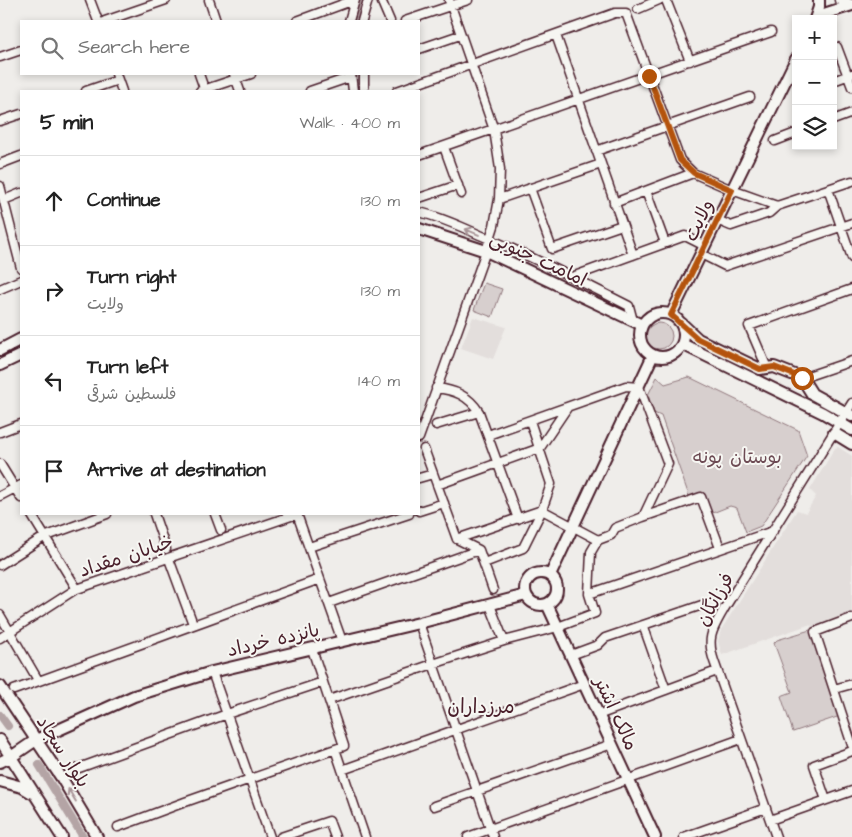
<!DOCTYPE html>
<html lang="en">
<head>
<meta charset="utf-8">
<style>
	:root { --surface:#fff; --page:#f6f6f6; --text:#222; --muted:#767676; --line:#e0e0e0 }
	body { margin:0; font-family:"Architects Daughter","Playpen Sans Arabic",sans-serif; background:var(--page); color:var(--text) }
	.controls { position:absolute; right:15px; top:15px; display:grid; overflow:hidden; border-radius:0px; box-shadow:0 2px 8px #0003 }
	.controls button { width:45px; height:45px; display:grid; place-items:center; padding:0; border:0; border-bottom:1px solid var(--line); background:var(--surface); color:var(--text); font:25px sans-serif }
	.stop { position:absolute; width:15px; height:15px; margin:-11px; border:4px solid #b45309; border-radius:50%; background:#fff }
	.stop.end { background:#b45309; border-color:#fff; box-shadow:0 1px 5px #0008 }
	.list { margin:0; padding:0; list-style:none }
	h2 { display:flex; justify-content:space-between; align-items:center; height:65px; margin:0; padding:0 20px; font-size:21px }
	h2 small { font-size:16px; font-weight:400; color:var(--muted) }
	.list li { display:grid; grid-template-columns:32px 1fr auto; gap:15px; align-items:center; box-sizing:border-box; height:90px; padding:0 20px; border-top:1px solid var(--line) }
	.list b { display:block; font-size:19px; white-space:nowrap }
	.list p { margin:0; font-size:16px; white-space:nowrap; color:var(--muted) }
	.list em { font-size:16px; font-style:normal; color:var(--muted) }
	.icon { flex:none; width:28px; height:28px; fill:none; stroke:currentColor; stroke-width:2; stroke-linecap:round; stroke-linejoin:round }
	.map { position:relative; flex:none; width:852px; height:837px; overflow:hidden }
	.search { position:absolute; background:var(--surface); box-shadow:0 2px 8px #0003; left:20px; top:20px; width:400px; height:55px; display:flex; align-items:center; gap:12px; box-sizing:border-box; padding:0 18px; border-radius:0px; color:var(--muted); font-size:19px }
	.panel { position:absolute; background:var(--surface); box-shadow:0 2px 8px #0003; left:20px; top:90px; width:400px; height:425px; border-radius:0px }
	.map>svg:first-child { display:block }
	.built { fill:#e3dedc }
	.green { fill:#d7cfce; stroke:#90777c }
	.lines { fill:none; stroke-linecap:round; stroke-linejoin:round }
	.canal { stroke:#b4a4a5; stroke-width:8 }
	.street-casing { stroke:#4a1f2b; stroke-width:11 }
	.secondary-casing { stroke:#4a1f2b; stroke-width:14 }
	.street { stroke:#f6f6f2; stroke-width:8 }
	.secondary { stroke:#f6f6f2; stroke-width:10 }
	.oneway { stroke:#a99598 }
	.route { stroke:#b45309; stroke-width:6 }
	.labels { text-anchor:middle; stroke-width:4; stroke-linejoin:round; paint-order:stroke }
	.street-label { font-size:19px; fill:#4a1f2b; stroke:#f6f6f2 }
	.park-label { font-size:19px; fill:#6d4b54; stroke:#f6f6f2 }
	.neighbourhood-label { font-size:20px; fill:#4a1f2b; stroke:#f6f6f2 }
</style>
</head>
<body>
<div class="map">
<svg width="852" height="837" viewBox="0 0 852 837">
	<rect width="100%" height="100%" fill="#efedea"/>
	<filter id="ink" filterUnits="userSpaceOnUse"><feTurbulence type="fractalNoise" baseFrequency=".02" numOctaves="2"/><feDisplacementMap in="SourceGraphic" scale="10" xChannelSelector="R" yChannelSelector="G"/><feConvolveMatrix kernelMatrix="1 2 1 2 8 2 1 2 1" color-interpolation-filters="sRGB"/></filter>
	<g filter="url(#ink)">
		<path class="built" d="M473,317L506,327L493,359L461,348Z
			M838,447L852,456V613L816,627L808,625L722,655L718,641L721,630L797,510L806,513L816,496L810,490L835,448Z"/>
		<path class="green" d="M484,283L502,289L492,317L474,310Z
			M646 336a13 13 0 1 1 26 0a13 13 0 1 1-26 0Z
			M657,377L665,384L689,377L798,430L807,456L761,526L746,532L737,508L730,506L710,514L702,492L689,496L661,416L654,413L648,395Z
			M810,630L812,632L840,716L793,732L781,696L792,692L774,643L777,640Z"/>
		<g class="lines">
			<path class="canal" d="M357,21L361,0
				M356,74L358,91
				M0,715L8,726
				M39,765L83,837"/>
			<g class="street-casing">
				<path id="street" d="M90,0L98,21
					M209,0L216,21
					M381,0L390,21
					M666,0L690,61
					M839,0L852,4
					M638,9L659,0
					M105,21L166,0
					M297,21L354,0
					M349,21L355,0
					M362,21L368,0
					M405,21L468,0
					M556,35L633,255
					M837,47L852,87
					M419,49L460,35
					M0,57L21,50
					M116,74L122,91
					M199,74L205,91
					M234,74L240,91
					M351,74L353,91
					M364,74V91
					M833,81L852,74
					M86,91L118,80
					M200,91L251,74
					M310,91L351,77
					M397,91L615,13H626L680,160L693,173L732,190L777,206L852,181
					M833,120L852,113
					M0,121L21,114
					M775,141L796,133
					M444,147L461,194
					M596,151L750,97
					M419,155L771,32
					M0,164L21,156
					M0,186L21,268
					M530,188L552,249L622,225
					M828,189L852,258
					M646,191L665,243
					M419,198L458,185
					M499,199L601,164
					M4,200L21,193
					M614,203L693,173
					M419,212C440,217 460,226 480,235C531,256 580,281 629,306L633,321
					M717,220L731,226L769,213L777,206
					M701,254L725,266L852,223
					M572,277L685,236L705,246
					M0,289L21,280
					M767,368L749,326L852,289
					M802,378L852,361
					M436,388C455,390 469,396 479,412L518,519
					M436,425L479,412
					M0,432L21,424
					M488,435L626,386L639,387L668,464L643,517L701,497L720,548
					M419,438L486,251L494,226L499,199L500,169L494,130L449,0
					M424,449L457,539
					M0,464L21,498
					M419,478L433,474
					M437,485L540,448L567,408
					M0,496L21,485
					M542,510L598,540
					M419,511L444,503
					M31,514L77,589L297,514
					M154,514L166,549
					M215,514L221,530
					M297,514L342,641
					M457,539L542,510
					M457,539L479,550L493,590
					M309,547L409,514
					M169,559L193,624
					M484,563L523,548L542,510L551,484L530,421
					M0,565L44,537L107,514
					M589,594L773,531
					M329,603L479,550
					M490,605L504,641
					M0,615L38,680
					M852,618L815,632L852,745
					M419,623L493,837
					M643,625L666,690
					M0,638L76,589
					M571,655L598,645L605,638L702,605
					M212,672L270,837
					M834,689L852,684
					M14,690L320,579
					M329,700L433,664L504,641L558,627L595,613L589,594L591,552L598,540L611,535L615,528L643,517
					M598,715L717,671
					M335,749L365,837
					M79,768L227,714L323,682
					M342,770L584,684
					M826,800L814,765L852,751
					M434,806L612,744
					M770,820L852,791
					M118,827L185,802L344,746L312,649
					M281,837L329,821L335,837
					M468,837L741,739
					M684,837L766,808
					M776,837L714,661C706,637 713,629 724,609L852,403"/>
			</g>
			<g class="secondary-casing">
				<path id="secondary" d="M816,18L827,13L852,5
					M815,19L819,7V0
					M419,229L486,251L642,325
					M640 335a22 22 0 1 1 44 0a22 22 0 1 1-44 0Z
					M671,315L796,59
					M681,323L698,339L760,369L774,367L802,378L812,394L852,416
					M682,344L823,413L852,430
					M0,350L21,339
					M0,365L21,355
					M834,433L852,444
					M525 589a16 16 0 1 1 32 0a16 16 0 1 1-32 0Z
					M550,576L653,355
					M547,604L655,837
					M0,686L61,777L97,837
					M0,740L62,837
					M0,762L11,757L36,740L134,696L212,672L419,623L526,595
					M0,781L22,787L32,793"/>
			</g>
			<use href="#street" class="street"/>
			<use href="#secondary" class="secondary"/>
		</g>
		<defs><path id="oneway-shaft" d="M-6 0H5M1.5-3L5.5 0L1.5 3" fill="none" stroke-width="1.6" stroke-linecap="round" stroke-linejoin="round" transform="scale(1.25)"/></defs>
		<g class="oneway">
			<use href="#oneway-shaft" transform="translate(472 232) rotate(-157)"/>
			<use href="#oneway-shaft" transform="translate(72 795) rotate(-121)"/>
		</g>
	</g>
	<g class="lines" filter="url(#ink)">
		<path class="route" d="M649,76L680,160L694,173L732,190L671,315L698,339L760,369L774,367L802,378"/>
	</g>
	<g class="labels">
		<g class="street-label">
			<text transform="translate(698 220) rotate(-64)" y="7">ولایت</text>
			<text transform="translate(539 258) rotate(25)" y="7">امامت جنوبی</text>
			<text transform="translate(126 555) rotate(-18)" y="7">خیابان مقداد</text>
			<text transform="translate(714 599) rotate(-61)" y="7">فرزانگان</text>
			<text transform="translate(273 639) rotate(-13)" y="7">پانزده خرداد</text>
			<text transform="translate(617 713) rotate(65)" y="7">مالک اشتر</text>
			<text transform="translate(64 751) rotate(57)" y="7">بلوار سجاد</text>
		</g>
		<g class="park-label">
			<text x="737" y="463">بوستان پونه</text>
		</g>
		<g class="neighbourhood-label">
			<text x="481" y="713">مرزداران</text>
		</g>
	</g>
</svg>
<div class="controls">
<button>+</button>
<button>−</button>
<button><svg class="icon" aria-label="layers" viewBox="0 0 24 24"><path d="M12 4l9 5-9 5-9-5zM3 14l9 5 9-5"/></svg></button>
</div>
<div class="stop" style="left:802px;top:378px"></div>
<div class="stop end" style="left:649px;top:76px"></div>
<div class="search"><svg class="icon" aria-label="search" viewBox="0 0 24 24"><circle cx="10" cy="10" r="6"/><path d="M15 15l6 6"/></svg>Search here</div>
<section class="panel">
<h2>5 min<small>Walk · 400 m</small></h2>
<ul class="list">
<li><svg class="icon" aria-label="ahead" viewBox="0 0 24 24"><path d="M12 20V5M6 11l6-6 6 6"/></svg><div><b>Continue</b></div><em>130 m</em></li>
<li><svg class="icon" aria-label="right" viewBox="0 0 24 24"><path d="M7 20v-9h11M14 6l5 5-5 5"/></svg><div><b>Turn right</b><p>ولایت</p></div><em>130 m</em></li>
<li><svg class="icon" aria-label="left" viewBox="0 0 24 24"><path d="M17 20v-9H6M10 6l-5 5 5 5"/></svg><div><b>Turn left</b><p>فلسطین شرقی</p></div><em>140 m</em></li>
<li><svg class="icon" aria-label="arrive" viewBox="0 0 24 24"><path d="M6 21V4h12l-3 4 3 4H6"/></svg><div><b>Arrive at destination</b></div></li>
</ul>
</section>
</div>
</body>
</html>
